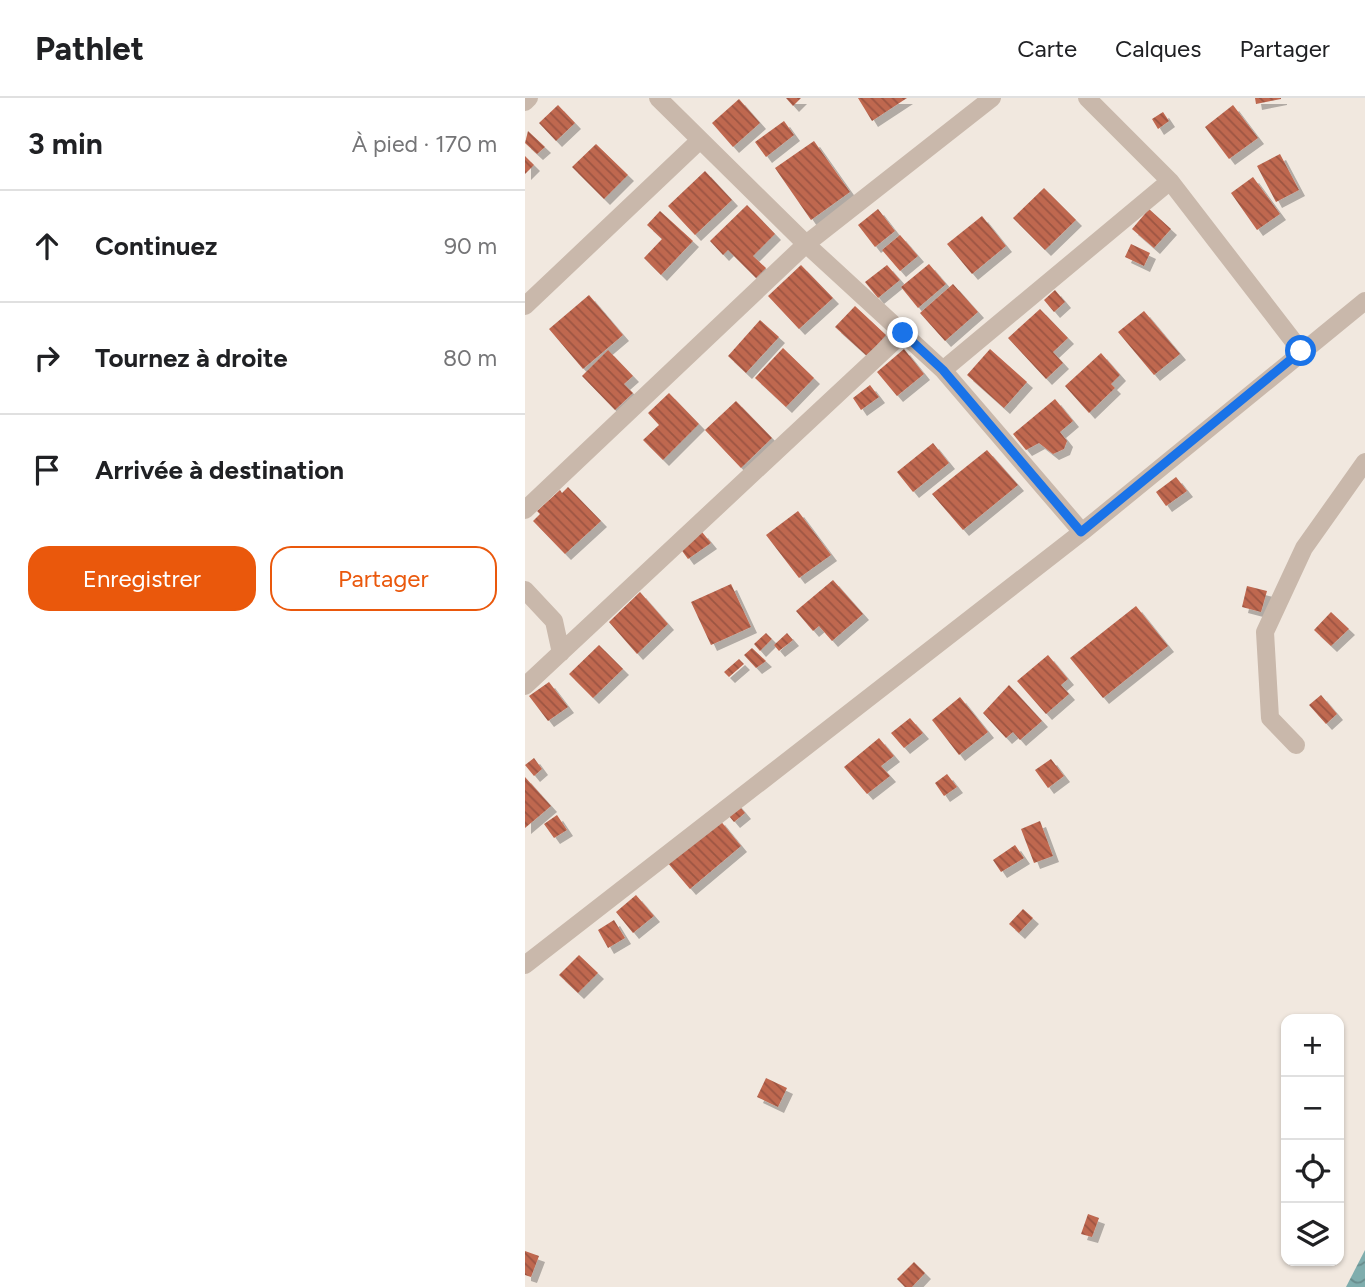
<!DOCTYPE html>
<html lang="fr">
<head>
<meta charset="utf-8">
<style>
	:root { --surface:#fff; --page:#f2f2f2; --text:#202124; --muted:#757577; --line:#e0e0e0; --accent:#ea580c }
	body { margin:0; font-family:Figtree,sans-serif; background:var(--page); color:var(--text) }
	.controls { position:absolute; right:21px; bottom:21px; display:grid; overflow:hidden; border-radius:14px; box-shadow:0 2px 5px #0004 }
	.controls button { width:63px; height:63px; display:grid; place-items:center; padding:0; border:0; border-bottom:2px solid var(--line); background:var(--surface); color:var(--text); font:35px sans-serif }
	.stop { position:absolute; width:21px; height:21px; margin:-16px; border:5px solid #1a73e8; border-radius:50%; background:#fff }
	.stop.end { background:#1a73e8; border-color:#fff; box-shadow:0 2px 7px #0008 }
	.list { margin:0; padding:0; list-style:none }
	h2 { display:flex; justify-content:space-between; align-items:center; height:91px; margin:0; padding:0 28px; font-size:30px }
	h2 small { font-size:23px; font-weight:400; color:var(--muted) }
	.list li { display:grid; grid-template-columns:46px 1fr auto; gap:21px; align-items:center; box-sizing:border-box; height:112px; padding:0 28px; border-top:2px solid var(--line) }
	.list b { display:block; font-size:26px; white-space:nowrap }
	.list em { font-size:23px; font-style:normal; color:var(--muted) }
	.actions { display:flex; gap:14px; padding:21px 28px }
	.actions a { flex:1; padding:16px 0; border:2px solid var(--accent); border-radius:21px; text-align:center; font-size:24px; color:var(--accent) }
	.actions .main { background:var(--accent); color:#fff }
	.icon { flex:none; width:38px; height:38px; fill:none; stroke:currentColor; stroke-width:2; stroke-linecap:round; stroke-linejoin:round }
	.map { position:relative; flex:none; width:840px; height:1189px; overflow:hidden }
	header { display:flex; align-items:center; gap:42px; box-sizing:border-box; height:98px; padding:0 35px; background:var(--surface); border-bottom:2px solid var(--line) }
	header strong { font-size:33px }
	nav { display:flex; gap:38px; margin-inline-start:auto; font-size:24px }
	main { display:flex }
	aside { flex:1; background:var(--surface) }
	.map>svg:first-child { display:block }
	.water { fill:url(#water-waves) }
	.building { fill:url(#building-back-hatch); filter:url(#shadow) }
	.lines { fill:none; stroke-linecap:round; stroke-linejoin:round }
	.minor { stroke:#c9b8ab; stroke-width:18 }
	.route { stroke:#1a73e8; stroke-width:9 }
</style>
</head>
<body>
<header>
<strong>Pathlet</strong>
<nav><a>Carte</a><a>Calques</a><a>Partager</a></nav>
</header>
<main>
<aside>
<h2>3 min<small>À pied · 170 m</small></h2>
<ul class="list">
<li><svg class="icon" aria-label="ahead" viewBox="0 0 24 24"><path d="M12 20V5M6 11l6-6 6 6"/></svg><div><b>Continuez</b></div><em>90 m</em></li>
<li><svg class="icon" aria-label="right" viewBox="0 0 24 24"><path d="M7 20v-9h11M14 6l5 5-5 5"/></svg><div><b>Tournez à droite</b></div><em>80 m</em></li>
<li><svg class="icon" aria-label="arrive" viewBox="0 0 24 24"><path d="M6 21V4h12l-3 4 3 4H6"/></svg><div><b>Arrivée à destination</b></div></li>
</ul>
<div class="actions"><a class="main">Enregistrer</a><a>Partager</a></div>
</aside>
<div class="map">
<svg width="840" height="1189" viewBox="0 0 840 1189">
	<defs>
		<pattern id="water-waves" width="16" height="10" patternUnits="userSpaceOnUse" patternTransform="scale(1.75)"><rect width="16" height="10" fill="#7fadad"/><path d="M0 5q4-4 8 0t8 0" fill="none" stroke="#698d8d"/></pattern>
		<pattern id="building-back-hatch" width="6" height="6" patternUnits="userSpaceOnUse" patternTransform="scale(1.75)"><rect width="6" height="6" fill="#bf674f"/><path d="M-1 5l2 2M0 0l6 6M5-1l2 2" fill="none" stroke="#9c5542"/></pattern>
		<filter id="shadow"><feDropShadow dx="6" dy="6" stdDeviation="0" flood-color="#0004"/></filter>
	</defs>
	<rect width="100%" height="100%" fill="#f1e8df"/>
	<path class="water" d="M840,1152V1189H821Z"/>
	<path class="building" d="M261,0H276L268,8Z
		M333,0H382L347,23Z
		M730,0H756V1L731,6Z
		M214,1L235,25L208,49L187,25Z
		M33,7L50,25L31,43L14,25Z
		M708,7L733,40L704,61L680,29Z
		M638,14L644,23L633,31L627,21Z
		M259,23L269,37L241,59L230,44Z
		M3,33L20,49L12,56L0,45Z
		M289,43L325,94L286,122L250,70Z
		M71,46L103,77L79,101L47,69Z
		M755,56L774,92L751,104L732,68Z
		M0,58L9,67L0,76Z
		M180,73L207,102L170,137L143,108Z
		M728,79L755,116L732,132L706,95Z
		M519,90L551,122L520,152L488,120Z
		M222,107L250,136L228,158L241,170L231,180L203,152L198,157L185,143Z
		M353,111L370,133L350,149L333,127Z
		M624,111L646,131L629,150L607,131Z
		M135,113L168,143L136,177L119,160L137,141L122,127Z
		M457,118L481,148L447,176L422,146Z
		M375,137L393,158L375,173L357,152Z
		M606,146L625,155L619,168L600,159Z
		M404,166L421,186L393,210L376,189Z
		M276,167L308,200L274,231L243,198Z
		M362,167L375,182L353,200L340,184Z
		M428,186L453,214L420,243L395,215Z
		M530,192L540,204L529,214L519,202Z
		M64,197L98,237L58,271L24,231Z
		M330,208L361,237L342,258L310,229Z
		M515,211L543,240L528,254L538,265L521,281L483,240Z
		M619,213L655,256L629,277L593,234Z
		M235,222L254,239L221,275L203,258Z
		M258,250L289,280L261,309L230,280Z
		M379,251L399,276L372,298L352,274Z
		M465,251L502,284L479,310L442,277Z
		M83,252L108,278L99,286L108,295L90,312L57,278Z
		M576,255L595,277L586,286L590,290L564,315L540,288Z
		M345,287L354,299L336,312L328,300Z
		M144,295L174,326L138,362L118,342L134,327L123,315Z
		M530,301L548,323L535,334L542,343L539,351L528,356L514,345L501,352L488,336Z
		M211,303L247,340L216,370L180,332Z
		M408,345L424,365L388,394L372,374Z
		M462,352L493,387L438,432L407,396Z
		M651,379L662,393L641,408L631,394Z
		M43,389L76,423L40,456L8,423L15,416L12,413L35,392L37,395Z
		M273,413L306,457L274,480L241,437Z
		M177,434L186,445L163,461L155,450Z
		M308,482L338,516L307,543L294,528L288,533L271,513Z
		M206,486L226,529L186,547L166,504Z
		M722,488L742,493L736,514L717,509Z
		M115,494L143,526L112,556L84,524Z
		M611,508L643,548L578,600L545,560Z
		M806,514L824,531L806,548L789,532Z
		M241,535L247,541L235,553L229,546Z
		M262,535L268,542L254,553L249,547Z
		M74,547L98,571L68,600L44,576Z
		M227,550L241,563L231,570L219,557Z
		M523,557L543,581L536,587L544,596L521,616L492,583Z
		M214,561L219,566L204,579L199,574Z
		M24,584L43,609L23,623L4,598Z
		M484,587L517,623L495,642L488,634L481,640L458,615Z
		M796,597L812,616L801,626L784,607Z
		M435,599L463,634L434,657L407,622Z
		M385,620L398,635L379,650L366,635Z
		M354,640L369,658L356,668L365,678L342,696L319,669Z
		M9,660L17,671L9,678L0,667Z
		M526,661L539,678L523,690L510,672Z
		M422,676L432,689L419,698L410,685Z
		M0,679L26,708L0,730Z
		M210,703L220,715L209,724L199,712Z
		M32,717L42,732L29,740L19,726Z
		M194,721L216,748L165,791L142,764Z
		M515,723L528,758L509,765L496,731Z
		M490,747L499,760L476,774L468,762Z
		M111,797L129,818L108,835L91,814Z
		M498,811L508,820L494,835L484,826Z
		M89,822L100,840L83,850L73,832Z
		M54,857L73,875L53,895L34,877Z
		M241,980L262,990L253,1009L232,999Z
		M563,1116L574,1120L567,1139L556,1136Z
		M0,1153L14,1158L6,1179L0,1177Z
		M389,1164L400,1175L387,1189H380L372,1181Z"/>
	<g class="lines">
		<path class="minor" d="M133,0L281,146L418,272
			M0,4L4,0
			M645,83L776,253
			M0,208L174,43
			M0,412L281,146L467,0
			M557,434L418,272L645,83L562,0
			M0,492L29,523L36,555
			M0,588L378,235
			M771,647L745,620L740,534L779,450L840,364
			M0,867L557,434L840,203"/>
	</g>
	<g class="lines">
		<path class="route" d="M378,235L418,272L556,434L776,253"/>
	</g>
</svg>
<div class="controls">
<button>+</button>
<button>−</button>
<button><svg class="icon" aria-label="locate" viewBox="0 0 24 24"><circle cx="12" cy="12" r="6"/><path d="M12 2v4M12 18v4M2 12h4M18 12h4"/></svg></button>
<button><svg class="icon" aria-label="layers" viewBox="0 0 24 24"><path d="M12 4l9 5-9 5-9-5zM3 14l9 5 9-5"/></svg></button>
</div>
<div class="stop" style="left:776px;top:253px"></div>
<div class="stop end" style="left:378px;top:235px"></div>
</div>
</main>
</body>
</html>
